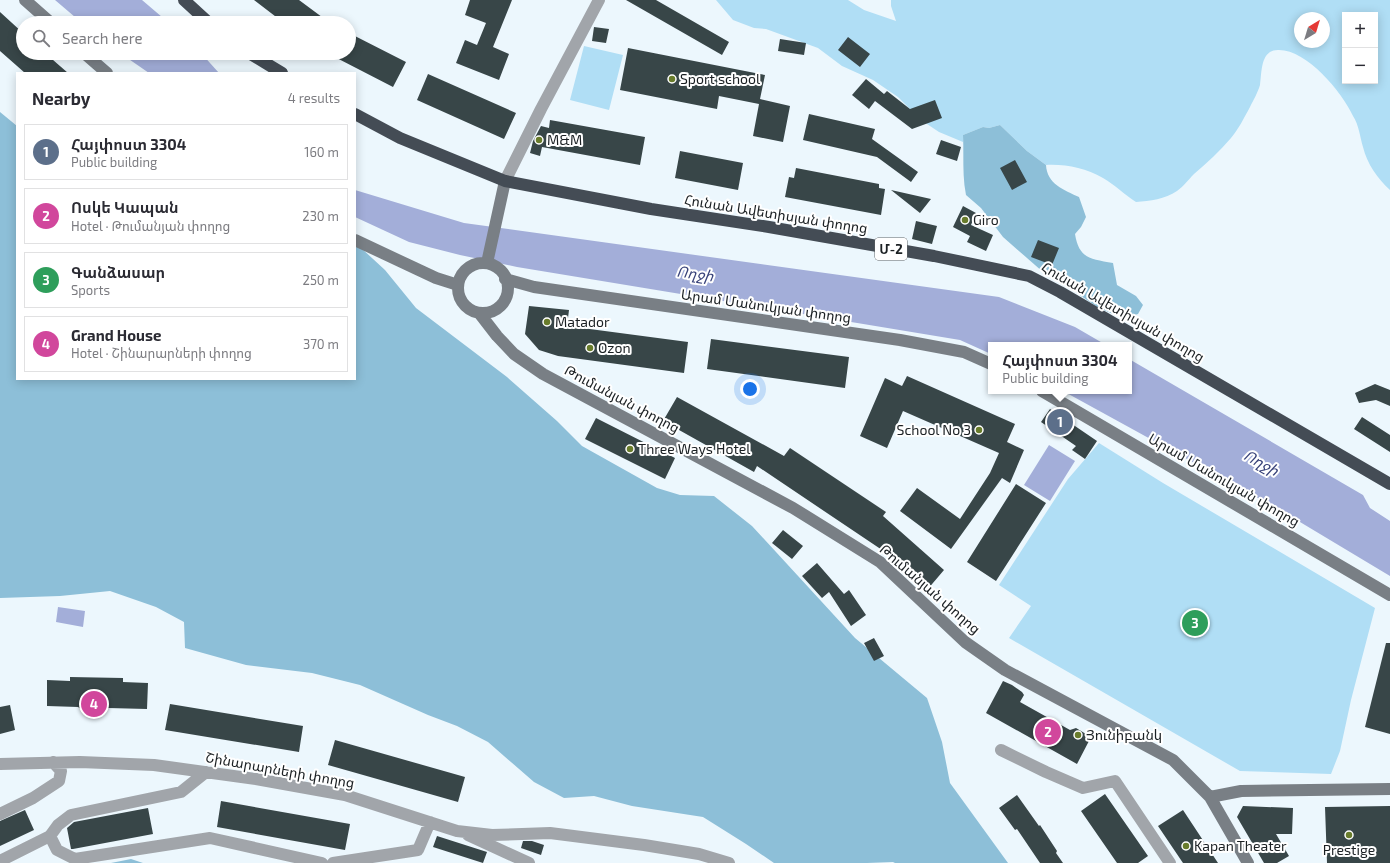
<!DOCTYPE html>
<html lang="en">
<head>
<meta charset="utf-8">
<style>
	:root { --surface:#fff; --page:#f2f2f3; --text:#2b2b33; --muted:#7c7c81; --line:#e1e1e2; --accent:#697c2c }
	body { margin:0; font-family:"Exo 2","Noto Sans Armenian",sans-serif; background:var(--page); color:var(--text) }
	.controls { position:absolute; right:12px; top:12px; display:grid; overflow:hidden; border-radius:0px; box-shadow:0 2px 10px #0003 }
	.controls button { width:36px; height:36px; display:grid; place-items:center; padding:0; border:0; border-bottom:1px solid var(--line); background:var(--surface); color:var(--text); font:20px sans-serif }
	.compass { position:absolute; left:1294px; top:12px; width:36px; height:36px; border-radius:50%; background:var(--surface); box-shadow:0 2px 10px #0003; rotate:38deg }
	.you { position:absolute; left:750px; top:389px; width:14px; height:14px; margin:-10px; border:3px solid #fff; border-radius:50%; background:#1a73e8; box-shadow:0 0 0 6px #1a73e833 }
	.badge { display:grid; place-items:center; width:26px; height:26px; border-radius:50%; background:var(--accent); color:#fff; font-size:13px; font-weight:700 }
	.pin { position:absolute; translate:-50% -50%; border:2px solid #fff; box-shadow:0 1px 4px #0006 }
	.popup { position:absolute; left:988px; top:342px; width:144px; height:52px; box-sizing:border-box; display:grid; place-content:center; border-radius:0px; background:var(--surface); filter:drop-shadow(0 1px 3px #0005); font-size:13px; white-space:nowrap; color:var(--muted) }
	.popup b { font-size:15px; color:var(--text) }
	.popup::after { content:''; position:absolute; left:50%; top:100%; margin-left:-8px; border:8px solid transparent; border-top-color:var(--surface) }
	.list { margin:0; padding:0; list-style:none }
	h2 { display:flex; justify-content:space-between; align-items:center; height:52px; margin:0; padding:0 16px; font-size:17px }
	h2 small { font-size:13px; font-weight:400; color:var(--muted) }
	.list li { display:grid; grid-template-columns:26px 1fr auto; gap:12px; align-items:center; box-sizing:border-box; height:56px; margin:0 8px 8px; padding:0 8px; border:1px solid var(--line); border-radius:0px }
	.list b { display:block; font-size:15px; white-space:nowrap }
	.list p { margin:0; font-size:13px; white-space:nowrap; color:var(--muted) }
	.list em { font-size:13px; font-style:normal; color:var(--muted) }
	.icon { flex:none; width:22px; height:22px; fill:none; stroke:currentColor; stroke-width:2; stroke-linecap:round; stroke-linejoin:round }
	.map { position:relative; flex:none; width:1390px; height:863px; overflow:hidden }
	.search { position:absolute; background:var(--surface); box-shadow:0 2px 10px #0003; left:16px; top:16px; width:340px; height:44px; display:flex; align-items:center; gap:10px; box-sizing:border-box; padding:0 14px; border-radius:22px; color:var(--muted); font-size:15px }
	.panel { position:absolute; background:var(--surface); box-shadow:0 2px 10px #0003; left:16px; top:72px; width:340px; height:308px; border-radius:0px }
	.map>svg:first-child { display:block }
	.green { fill:#b0def5; fill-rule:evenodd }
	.forest { fill:#8dbfd8 }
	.water { fill:#a3aed9 }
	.building { fill:#384648 }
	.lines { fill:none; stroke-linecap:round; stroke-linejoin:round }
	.street { stroke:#a1a5aa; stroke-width:12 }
	.secondary { stroke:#797f85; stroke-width:12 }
	.highway { stroke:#444c55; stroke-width:12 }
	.poi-dot { fill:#697c2c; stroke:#fff; stroke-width:1.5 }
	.labels { text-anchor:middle; stroke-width:4; stroke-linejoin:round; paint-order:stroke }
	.shield { fill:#fff; stroke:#5f6365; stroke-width:1 }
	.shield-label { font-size:13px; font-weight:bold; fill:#1b2023 }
	.poi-label { font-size:14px; fill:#1b2023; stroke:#fff; text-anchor:start }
	.street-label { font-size:14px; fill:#1b2023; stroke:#fff }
	.water-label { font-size:15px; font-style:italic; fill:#39437a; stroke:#fff }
</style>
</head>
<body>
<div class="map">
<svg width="1390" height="863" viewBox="0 0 1390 863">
	<rect width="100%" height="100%" fill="#ecf7fd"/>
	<path class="green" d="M716,0H848L864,10L896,21L891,6V0H1390V190C1378,179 1367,164 1363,147C1360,137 1359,125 1353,116C1342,92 1307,50 1279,50C1260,49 1262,73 1260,85C1258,92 1253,101 1250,107C1244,118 1238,130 1231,138C1220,151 1207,163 1194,174C1188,180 1183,187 1177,191C1165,199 1150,201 1136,202C1125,195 1115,185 1103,178C1085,168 1066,164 1046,165L1027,151L1000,125L989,128L983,127L963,135V142L939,132L921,120L898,97L873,80L842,66L818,48L766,29L754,28L733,20ZM1345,15H1375V81H1345ZM1300,18H1324V42H1300Z
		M584,46L623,55L609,110L570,100Z
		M1099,443L1163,483L1375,608L1351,700L1340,751L1331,774L1240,771L1009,638L1031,606L999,585L1068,479Z"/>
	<path class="forest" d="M0,112L17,126V379H355V245L360,247L385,270L416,308L507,377L557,421L582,446L657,488L680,495L714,496L752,526L855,638L927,698L942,742L950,783L1008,863H895L893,862L867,863H774L746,844L703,817L632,806L594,796L564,798L534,782L488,742L457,726L428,715L360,685L312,673L246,665L185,648L184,622L156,607L110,591L60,596L0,598Z
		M1000,125L1027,151L1046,165C1047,184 1064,190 1079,197L1086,217L1081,227L1075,234C1079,259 1091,259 1113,263L1117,285L1136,296L1143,305L1138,314L1128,317L1118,316L1099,308L1081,296L1065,282L1043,272L1003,237L981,208L966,195C962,175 964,155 963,135L983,127L989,128Z
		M131,859L143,863H110H111Z"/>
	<path class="water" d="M55,0H142L169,23H82Z
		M120,53H201L219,73H149Z
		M355,190L464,223L999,297L1075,327L1106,345H991V354L960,340L517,267L460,255L409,242L355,217Z
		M1129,359L1363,495L1370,508L1390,521V576L1285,513L1063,391H1129Z
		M1049,445L1075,461L1050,501L1024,485Z
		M58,607L85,611L83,627L56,622Z"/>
	<path class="building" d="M254,0H299L330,23H284Z
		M470,0H512L493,47L509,54L499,80L456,63L465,40L477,45L486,23L465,15Z
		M626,0H656L729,42L722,55Z
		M0,12L23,33V53H45L68,73H25L0,51Z
		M594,27L609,29L606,43L592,41Z
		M349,33L406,62L393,87L327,53H349Z
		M848,37L870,54L860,67L838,50Z
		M780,39L806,43L804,55L778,51Z
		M628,48L765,75L760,99L790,106L783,142L753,136L759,104L719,96L717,109L620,90Z
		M428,74L516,113L504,139L417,100Z
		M866,79L884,94L887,91L910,109L935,100L942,118L912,129L875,101L869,109L852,95Z
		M809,114L875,129L872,139L918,172L911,182L877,157L803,140Z
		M550,120L645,137L640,165L542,147L540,156L530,153L533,141L541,126L549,128Z
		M941,140L961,147L957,161L936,154Z
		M680,151L743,163L738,190L675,178Z
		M1015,160L1027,182L1012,190L1000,168Z
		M796,168L879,184V188L885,189L881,215L785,197L789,177L794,178Z
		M891,190L931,199L920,213Z
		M963,206L976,213L971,225L993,235L986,251L967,242L970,236L953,227Z
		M916,221L937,226L932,244L912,239Z
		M1038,240L1059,248L1052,265L1031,257Z
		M529,306L569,310L567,326L688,342L684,373L558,356L539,350L525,334Z
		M711,339L849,357L845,388L707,369Z
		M907,376L1015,424L1007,442L1024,450L1010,483L1002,478L951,549L900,511L917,488L960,519L990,473L999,453L903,411L887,448L860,436L885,378L902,386Z
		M1375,384L1390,390V406L1376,400L1359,403L1355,393Z
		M677,397L784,456L790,448L886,512L883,516L944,570L927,590L889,557L891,556L757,466L754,472L663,421Z
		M1050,409L1097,441L1085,459L1072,450L1076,446L1041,422Z
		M1362,417L1390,435V452L1354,429Z
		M596,418L675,458L665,479L585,439Z
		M1016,484L1046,503L996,581L967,562Z
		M783,530L803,546L792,559L772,543Z
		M817,563L844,594L849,590L866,615L851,626L829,592L822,598L802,576Z
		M874,638L884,656L874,661L864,643Z
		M1386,643H1390V734L1365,727Z
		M70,677L123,678V682L148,683L147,709L108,708L103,711H84L78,707L47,706V680L70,681Z
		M1003,681L1012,685L1022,692L1024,695L1020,702L1070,730L1076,728L1086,734L1087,737L1090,739L1077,764L986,713Z
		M170,704L303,726L299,752L165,730Z
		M10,705L15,730L0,734V707Z
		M335,740L465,777L458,802L328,765Z
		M1105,794L1148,856L1138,863H1117L1081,811Z
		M1017,795L1039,826L1040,825L1057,851L1056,853L1063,863H1040L1017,829L1015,830L999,808Z
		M221,801L350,824L345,850L217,827Z
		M1243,806L1293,808L1292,834H1276L1289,856L1277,863H1264L1237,817Z
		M1390,806V863H1327L1325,807Z
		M148,808L153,834L73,849H71L67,828L74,822Z
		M25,810L34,830L0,846V821Z
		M1183,810L1218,863H1183L1158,826Z
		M437,836L487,852L483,863L433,847Z
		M523,841H532L544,845L541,855L521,848Z"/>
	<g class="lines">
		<path class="street" d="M505,181L541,109L599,0
			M1001,750L1046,772L1083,788L1115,781L1170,863
			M0,764L80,762L154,765L256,779L345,795L457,831L492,835L550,833L644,845L699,854L729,863
			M0,814L33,798L59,781L61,771L53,762
			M468,835L529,863
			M50,836L58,825L71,815L181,792L206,772
			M0,861L50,836L57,850L75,859L210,838L322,863
			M333,863L418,850L430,822"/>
		<path class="secondary" d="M25,0L51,23
			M84,53L107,73
			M355,240L436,278L458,285
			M487,263L505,181
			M458 288a25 25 0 1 1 50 0a25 25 0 1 1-50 0Z
			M505,279L534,287L900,340L964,352L991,364
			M480,314L497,336L514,354L543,374L793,508L880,562L965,642L1005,670L1173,760L1210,797L1248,863
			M1042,391L1390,595
			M1210,797L1241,791L1390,789"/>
		<path class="highway" d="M184,0L209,23
			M249,53L282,73
			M355,114L400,138L505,181L651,209L769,227L934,256L1029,276L1060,292L1390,484"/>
	</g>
	<g class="poi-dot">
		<circle cx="672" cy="79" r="4"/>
		<circle cx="539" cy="140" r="4"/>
		<circle cx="965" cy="220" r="4"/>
		<circle cx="547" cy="322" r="4"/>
		<circle cx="590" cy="348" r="4"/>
		<circle cx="979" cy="430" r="4"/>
		<circle cx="630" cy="449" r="4"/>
		<circle cx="1078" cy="735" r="4"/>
		<circle cx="1349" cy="835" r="4"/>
		<circle cx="1186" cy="846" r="4"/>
	</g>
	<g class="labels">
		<rect class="shield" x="875" y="238" width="32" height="22" rx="3"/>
		<g class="shield-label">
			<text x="891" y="254">Մ-2</text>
		</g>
		<g class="poi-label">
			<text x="680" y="84">Sport school</text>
			<text x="547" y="145">M&amp;M</text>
			<text x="973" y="225">Giro</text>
			<text x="555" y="327">Matador</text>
			<text x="598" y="353">Ozon</text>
			<text x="971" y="435" text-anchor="end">School No 3</text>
			<text x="638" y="454">Three Ways Hotel</text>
			<text x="1086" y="740">Յունիբանկ</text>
			<text x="1194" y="851">Kapan Theater</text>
			<text x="1349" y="855" text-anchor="middle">Prestige</text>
		</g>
		<g class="street-label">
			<text transform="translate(776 214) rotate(9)" y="5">Հունան Ավետիսյան փողոց</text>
			<text transform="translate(766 306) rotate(8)" y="5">Արամ Մանուկյան փողոց</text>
			<text transform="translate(1123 312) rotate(30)" y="5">Հունան Ավետիսյան փողոց</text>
			<text transform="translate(622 399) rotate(28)" y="5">Թումանյան փողոց</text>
			<text transform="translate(1224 480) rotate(30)" y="5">Արամ Մանուկյան փողոց</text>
			<text transform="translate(930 589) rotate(41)" y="5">Թումանյան փողոց</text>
			<text transform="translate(280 770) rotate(10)" y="5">Շինարարների փողոց</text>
		</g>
		<g class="water-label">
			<text transform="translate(695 274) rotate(8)" y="5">Ողջի</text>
			<text transform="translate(1261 463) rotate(29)" y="5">Ողջի</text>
		</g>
	</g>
</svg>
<div class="controls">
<button>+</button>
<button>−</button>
</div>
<svg class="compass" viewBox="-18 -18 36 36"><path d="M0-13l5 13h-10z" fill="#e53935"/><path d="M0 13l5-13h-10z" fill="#7c7c81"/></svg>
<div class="you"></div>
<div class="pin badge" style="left:1060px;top:422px;background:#5c6f8a">1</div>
<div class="popup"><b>Հայփոստ 3304</b>Public building</div>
<div class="pin badge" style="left:1048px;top:732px;background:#d1479c">2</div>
<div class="pin badge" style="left:1195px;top:623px;background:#2e9e5b">3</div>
<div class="pin badge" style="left:94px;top:704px;background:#d1479c">4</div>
<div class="search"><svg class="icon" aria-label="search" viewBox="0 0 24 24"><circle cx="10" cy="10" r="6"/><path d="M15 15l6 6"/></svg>Search here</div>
<section class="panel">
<h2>Nearby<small>4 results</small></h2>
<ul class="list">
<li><span class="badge" style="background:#5c6f8a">1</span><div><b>Հայփոստ 3304</b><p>Public building</p></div><em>160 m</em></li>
<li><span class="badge" style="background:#d1479c">2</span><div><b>Ոսկե Կապան</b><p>Hotel · Թումանյան փողոց</p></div><em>230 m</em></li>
<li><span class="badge" style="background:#2e9e5b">3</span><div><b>Գանձասար</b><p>Sports</p></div><em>250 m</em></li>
<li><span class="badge" style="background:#d1479c">4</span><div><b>Grand House</b><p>Hotel · Շինարարների փողոց</p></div><em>370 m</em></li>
</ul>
</section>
</div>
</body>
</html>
